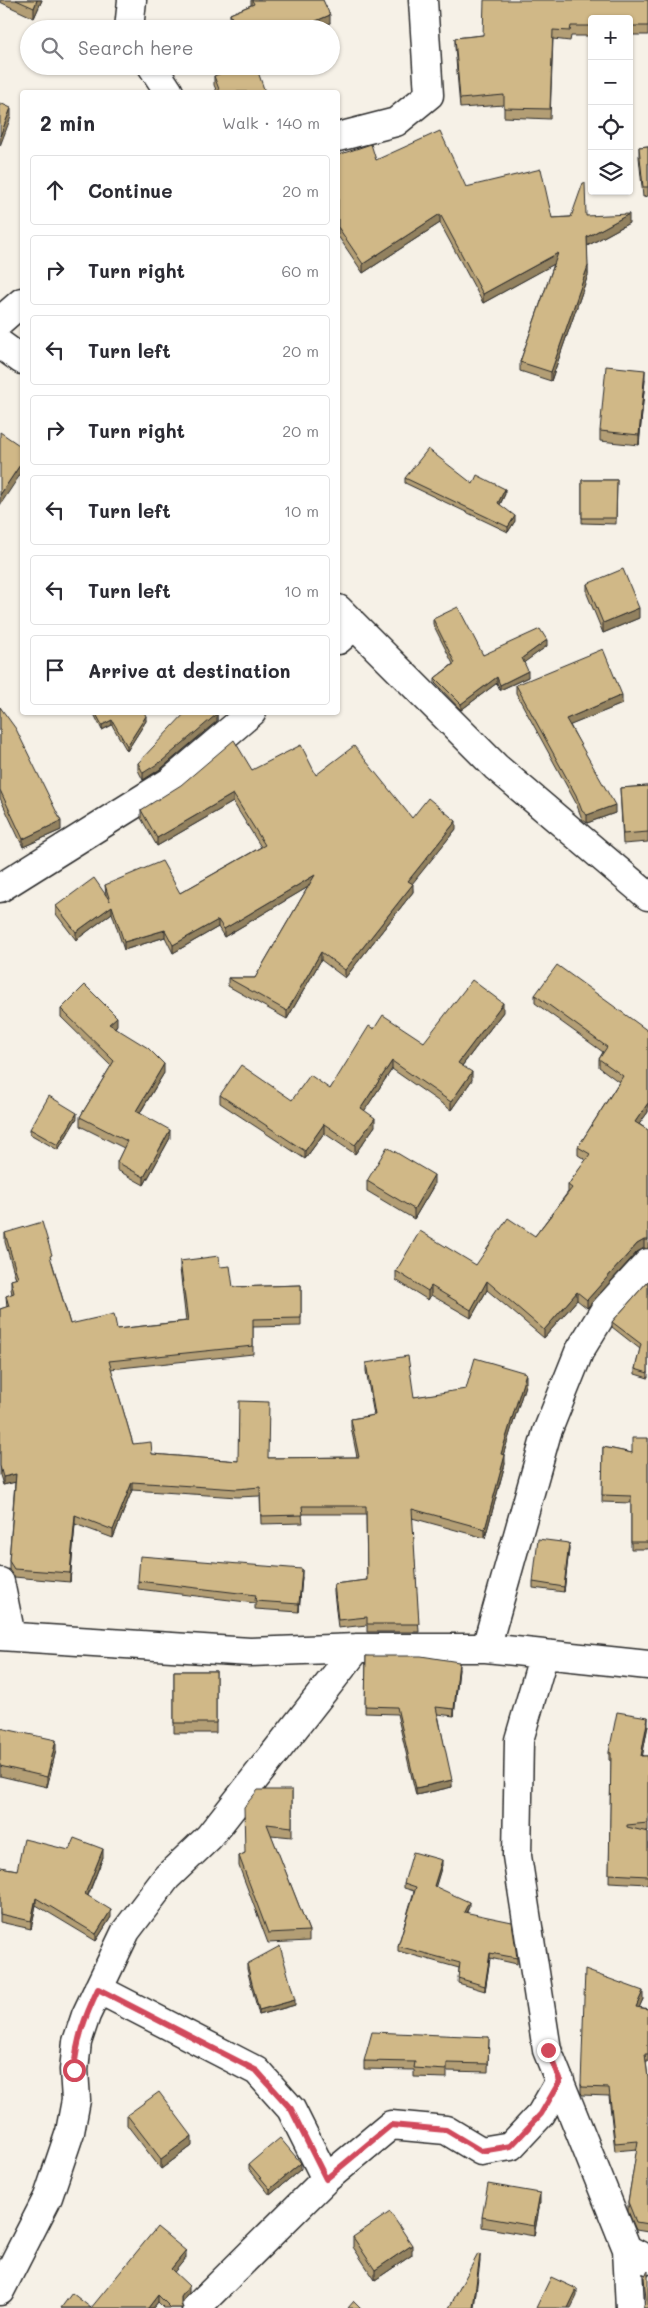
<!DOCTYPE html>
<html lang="en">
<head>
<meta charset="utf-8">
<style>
	:root { --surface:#fff; --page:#f7f7f7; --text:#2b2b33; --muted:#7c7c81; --line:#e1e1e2 }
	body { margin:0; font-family:Mali,sans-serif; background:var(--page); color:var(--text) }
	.controls { position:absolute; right:15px; top:15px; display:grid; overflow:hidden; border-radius:5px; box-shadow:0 1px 4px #0004 }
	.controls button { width:45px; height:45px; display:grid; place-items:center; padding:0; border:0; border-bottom:1px solid var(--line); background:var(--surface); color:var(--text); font:25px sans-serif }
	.stop { position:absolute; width:15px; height:15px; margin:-11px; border:4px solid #d1495b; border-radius:50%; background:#fff }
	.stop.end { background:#d1495b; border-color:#fff; box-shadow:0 1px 5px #0008 }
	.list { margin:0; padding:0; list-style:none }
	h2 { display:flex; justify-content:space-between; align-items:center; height:65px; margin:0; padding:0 20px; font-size:21px }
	h2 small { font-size:16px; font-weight:400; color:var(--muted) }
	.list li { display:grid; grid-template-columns:32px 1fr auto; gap:15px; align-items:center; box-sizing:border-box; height:70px; margin:0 10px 10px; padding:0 10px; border:1px solid var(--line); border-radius:5px }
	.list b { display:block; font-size:19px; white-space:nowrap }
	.list em { font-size:16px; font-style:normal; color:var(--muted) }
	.icon { flex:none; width:28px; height:28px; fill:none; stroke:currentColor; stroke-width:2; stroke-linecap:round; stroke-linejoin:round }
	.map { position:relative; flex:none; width:648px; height:2308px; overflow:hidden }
	.search { position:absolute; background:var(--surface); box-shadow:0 1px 4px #0004; left:20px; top:20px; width:320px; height:55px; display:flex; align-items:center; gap:12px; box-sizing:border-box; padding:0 18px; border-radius:28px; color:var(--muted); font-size:19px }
	.panel { position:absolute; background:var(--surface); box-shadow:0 1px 4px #0004; left:20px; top:90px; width:320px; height:625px; border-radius:5px }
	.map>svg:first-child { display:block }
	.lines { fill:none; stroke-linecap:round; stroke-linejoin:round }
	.minor-casing { stroke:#2b2b2b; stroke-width:31 }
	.tertiary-casing { stroke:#2b2b2b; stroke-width:31 }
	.minor { stroke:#fff; stroke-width:28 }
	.tertiary { stroke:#fff; stroke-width:28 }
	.wall { fill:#b39e74; stroke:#2b2b2b }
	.shaded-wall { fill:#92815e; stroke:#2b2b2b }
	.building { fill:#d0b887; stroke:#2b2b2b }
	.route { stroke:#d1495b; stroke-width:6 }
</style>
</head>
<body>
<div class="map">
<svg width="648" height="2308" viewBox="0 0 648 2308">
	<rect width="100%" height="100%" fill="#f6f1e7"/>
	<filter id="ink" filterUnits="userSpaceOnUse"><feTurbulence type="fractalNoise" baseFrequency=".02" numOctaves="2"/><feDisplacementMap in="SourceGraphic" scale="10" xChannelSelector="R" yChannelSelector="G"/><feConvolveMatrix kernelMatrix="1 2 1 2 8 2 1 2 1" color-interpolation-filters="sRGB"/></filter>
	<g filter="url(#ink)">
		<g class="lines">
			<g class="minor-casing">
				<path id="minor" d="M129,29L132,0
					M152,66L169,92
					M338,137L396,122L429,95L423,0
					M0,321L22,302
					M338,640L354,626
					M0,888L171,781L252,712
					M0,1582L11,1636
					M0,1636L250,1652L357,1648H486L648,1665
					M486,1648L547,1432L579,1352L604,1311L648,1263
					M544,1654L519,1740L517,1856L547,2050L627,2249L648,2260
					M98,1989L257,2071L291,2109L326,2179
					M627,2249L630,2308
					M0,2291L48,2197L70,2132L76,2100L74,2070L77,2042L86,2015L126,1931L167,1877L209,1837L357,1648
					M196,2308L326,2179L391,2125L446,2130L481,2151L511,2146L541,2114L560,2081"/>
			</g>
			<g class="tertiary-casing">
				<path id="tertiary" d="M0,344L22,360
					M338,609L496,767L648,896"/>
			</g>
			<use href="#minor" class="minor"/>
			<use href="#tertiary" class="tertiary"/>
		</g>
		<path class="wall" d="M0,0H42L34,18L0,2Z
			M251,0H323L330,23L316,29H233L230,22V14L251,5Z
			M648,0V35H629V19H592V36H571L570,41L553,39L550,119L504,117V105L460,108L455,47V38L483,35Z
			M214,76L265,92H217L214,85Z
			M648,146V196L643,197L639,157V147Z
			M338,155L376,160L466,187L552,218L586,216L629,223L587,246L588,275L551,381L520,371V362L554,264L483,303L440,223L363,273L338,236Z
			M645,380L639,445L600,441V431Z
			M405,478L473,484L505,494L500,505L515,521L508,532L405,483Z
			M582,480H617L616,524L582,523Z
			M22,563V572L21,571V566Z
			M587,584L639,618L603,633L587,594Z
			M433,619L483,655L547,646L524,662L528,677L500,690L497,683L461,710L435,683V678L453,664L433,624Z
			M516,685L622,704L570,725L615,813L587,823L582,819L576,803L516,693Z
			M0,707L61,830L23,847L0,798Z
			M93,712H144L146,721L127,751L112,725L102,730Z
			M217,714V721L162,768L143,780L138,770V763Z
			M252,770L316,775L412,818L456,829L412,883L413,892L345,978L321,960L287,1019L228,986V978H255L308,887L224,937L218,927L173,953L165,937L124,950L112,913L76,940L56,914V906L106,895L105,885L180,893L261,847L233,802L157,846L141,818V810Z
			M648,786V842L623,844L620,788Z
			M535,995L648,1031V1112L639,1124L648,1130V1249L644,1248L637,1252L587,1308L577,1300L544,1338L487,1290L471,1318L431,1295L428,1300L396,1280V1271L476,1265L535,1236L568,1192V1185L586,1160L578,1155V1147L619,1082L599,1067V1059L603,1052L535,1003Z
			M61,1009L117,1025L115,1028L164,1073L140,1113L170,1138L144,1185L117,1170V1162L124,1148L80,1126V1117L111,1066L61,1017Z
			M503,1012L462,1066L472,1080L451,1110L392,1069L364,1111L375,1126L355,1154L324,1133L305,1159L220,1103V1095L292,1100L330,1089L374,1029L424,1042Z
			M77,1118L58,1150L30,1134V1129Z
			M367,1181L434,1185L414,1219L367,1191Z
			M5,1233L52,1262L70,1324L117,1329L186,1321L180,1269V1261L220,1267L233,1287L301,1285V1326L253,1327V1354L111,1369L133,1444L152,1454L238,1461L268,1458L357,1457L351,1427V1419L374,1415L366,1371V1363L414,1397L526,1382L503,1455L505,1464L485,1538L412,1518L419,1632H367V1625L338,1628L334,1592V1584L367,1580L366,1514H302L303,1523L261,1524L260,1496L237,1497L132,1490L113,1538L75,1524L70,1582L14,1577L9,1570V1561L15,1482L3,1485L0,1475V1309L7,1307L6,1296L12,1294L11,1289V1280L16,1279L5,1242Z
			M648,1281V1378L635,1374V1369L640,1349L612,1327V1322Z
			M648,1438V1549H631V1503L602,1502L603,1447L632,1453Z
			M569,1549L564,1592L533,1588V1582Z
			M302,1577L299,1612L255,1609V1603L138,1589V1581Z
			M366,1656L459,1669L454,1716L438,1714L452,1787L416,1795L397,1714L365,1713Z
			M174,1671H216V1733H174Z
			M648,1725L642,1756H648V1831H645L648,1832V1884L609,1882L611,1761L609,1760V1752Z
			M0,1728L56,1750L47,1787L0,1776Z
			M292,1790V1837L271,1835L309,1931V1941L268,1943L239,1866V1856L245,1853Z
			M69,1850L103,1857L88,1896L111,1917L96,1941L36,1905L31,1929L0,1922V1867L17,1870Z
			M442,1865L435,1887L469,1907L467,1912L517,1958V1964L490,1958L485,1991L458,1983L459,1968L398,1951V1946L414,1891L404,1888V1883Z
			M247,1964L295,2005L259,2015L247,1969Z
			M643,1999L639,2007L648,2009V2062H646L648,2078V2232L636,2230L628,2211V2202L637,2149L615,2151L609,2096L582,2095L581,2092V2084Z
			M489,2037L488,2072L447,2071V2078L414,2077V2070L364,2069V2061Z
			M127,2115L192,2146L161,2169L127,2125Z
			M249,2164L301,2169L270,2195L249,2169Z
			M540,2203L534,2236L482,2227V2217Z
			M353,2237L412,2255L375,2280L353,2247Z
			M186,2258L174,2272L189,2293L181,2303L183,2308H164L158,2302L153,2308H61H91Z"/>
		<path class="shaded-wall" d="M37,0H42L34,18V8Z
			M330,15V23L316,29H297Z
			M11,108V117L0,146V136Z
			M440,214V223L363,273V264Z
			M629,214V223L587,246V237Z
			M558,253V262L483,303V294Z
			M588,266V275L551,381V372Z
			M645,370V380L639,445V435Z
			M22,462V472L0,505V495Z
			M505,489V494L498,508V503Z
			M515,516V521L508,532V527Z
			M639,608V618L603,633V623Z
			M547,640V646L522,664V658Z
			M528,671V677L500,690V685Z
			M497,677V683L461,710V704Z
			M622,695V704L566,727V719Z
			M217,714V721L162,768L143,780V773Z
			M146,716V721L127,751V746Z
			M112,720V725L102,730V725Z
			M233,794V802L157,846V838Z
			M615,805V813L587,823V815Z
			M61,821V830L23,847V839Z
			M456,821V829L408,889V881Z
			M315,875V883L224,937V929Z
			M413,884V892L345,978V970Z
			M112,906V913L76,940V932Z
			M218,920V927L173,953V945Z
			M165,930V937L124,950V942Z
			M321,952V960L287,1019V1011Z
			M503,1003V1012L458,1071V1063Z
			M117,1017V1025L109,1033V1024Z
			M392,1061V1069L361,1116V1108Z
			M164,1064V1073L136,1119V1111Z
			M472,1072V1080L451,1110V1102Z
			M648,1103V1112L635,1130V1122Z
			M77,1113V1118L58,1150V1145Z
			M375,1118V1126L355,1154V1145Z
			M324,1124V1133L305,1159V1151Z
			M170,1130V1138L144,1185V1177Z
			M434,1175V1185L414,1219V1209Z
			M644,1240V1248L637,1252L587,1308V1300L637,1244Z
			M487,1281V1290L471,1318V1310Z
			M431,1286V1295L428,1300V1291Z
			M577,1292V1300L544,1338V1330Z
			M526,1373V1382L501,1462V1454Z
			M505,1455V1464L485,1538V1529Z
			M16,1474V1482L3,1485V1477Z
			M132,1482V1490L113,1538V1530Z
			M75,1515V1524L70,1582V1573Z
			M569,1543V1549L564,1592V1587Z
			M302,1569V1577L299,1612V1604Z
			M459,1662V1669L454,1716V1709Z
			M648,1717V1725L641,1764V1756Z
			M56,1740V1750L47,1787V1777Z
			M452,1780V1787L416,1795V1788Z
			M103,1849V1857L85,1902V1894Z
			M442,1860V1865L434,1892V1886Z
			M36,1898V1905L31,1929V1921Z
			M469,1902V1907L464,1917V1912Z
			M111,1910V1917L96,1941V1934Z
			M490,1953V1958L485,1991V1986Z
			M643,1991V1999L636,2015V2007Z
			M295,2000V2005L259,2015V2010Z
			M192,2136V2146L161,2169V2159Z
			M301,2163V2169L270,2195V2189Z
			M540,2193V2203L534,2236V2226Z
			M412,2245V2255L375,2280V2270Z
			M186,2251V2258L171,2276V2269Z
			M480,2255V2262L474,2308H473Z
			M189,2286V2293L181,2303V2297Z
			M577,2289V2296L571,2308H568Z
			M158,2295V2302L153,2308H148Z"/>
		<path class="building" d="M16,0H37L34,8Z
			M252,0H323L330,15L297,29H237L230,14L254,4Z
			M484,0H648V26H629V19H592V26H571L570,31L553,30L550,109L504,108V95L460,99L455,38L483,35Z
			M240,66H256L265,92H220L214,76Z
			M0,103L11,108L0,136Z
			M440,131L466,187L541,169L552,218L571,217L583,183H585L586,216L629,214L587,237L588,266L551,372L520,362L558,253L483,294L440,214L363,264L338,227V155L371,144L376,160Z
			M648,146V187H643L639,147Z
			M606,366L645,370L639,435L600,431Z
			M0,432L22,447V462L0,495Z
			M428,449L473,484L477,475L505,489L498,503L515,516L508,527L405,478Z
			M582,480H617L616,518H582Z
			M623,569L639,608L603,623L587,584Z
			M458,607L483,655L540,629L547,640L522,658L528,671L500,685L497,677L461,704L435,678L455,663L433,619Z
			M603,649L622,695L566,719L615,805L587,815L582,811L576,795L516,685Z
			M0,707L16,729L61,821L23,839L0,790Z
			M95,712H144L146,716L127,746L112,720L102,725Z
			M186,712H216L217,714L162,761L143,773L138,763Z
			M234,740L252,770L301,745L316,775L354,746L412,818L428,798L456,821L408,881L413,884L345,970L321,952L287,1011L228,978H255L315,875L224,929L218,920L173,945L165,930L124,942L112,906L76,932L56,906L94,878L110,901L105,885L162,861L180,893L265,845L233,794L157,838L141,810L181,785Z
			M648,786V832L623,834L620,788Z
			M557,965L648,1031V1103L635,1122L648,1130V1240H644L637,1244L587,1300L577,1292L544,1330L487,1281L471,1310L431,1286L428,1291L396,1271L420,1231L476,1265L508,1218L535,1236L572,1188L568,1185L590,1154L578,1147L623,1076L599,1059L607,1047L535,995Z
			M472,980L503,1003L458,1063L472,1072L451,1102L392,1061L361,1108L375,1118L355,1145L324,1124L305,1151L220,1095L241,1065L292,1100L310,1075L330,1089L369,1026L374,1029L383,1015L424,1042Z
			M85,985L117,1017L109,1024L148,1048L164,1064L136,1111L170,1130L144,1177L117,1162L127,1141L80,1117L114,1061L61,1009Z
			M49,1096L77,1113L58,1145L30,1129Z
			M387,1147L434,1175L414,1209L367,1181Z
			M42,1222L52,1255L50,1256L70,1324L114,1314L117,1329L188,1321L180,1261L219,1256L220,1267L230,1266L233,1287L301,1285V1318L253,1319V1346L109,1361L133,1444L151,1442L152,1454L238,1461L239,1401L269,1402L268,1458L359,1457L351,1419L375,1415L366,1363L408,1356L414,1397L466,1389L475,1358L526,1373L501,1454L505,1455L485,1529L412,1509L419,1624H367V1617L338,1620L334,1584L367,1580L366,1506H302L303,1515L261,1516L260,1487L237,1489L132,1482L113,1530L75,1515L70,1573L14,1569L9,1561L16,1474L3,1477L0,1466V1309L9,1306L6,1296L14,1293L11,1280L18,1278L5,1233Z
			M648,1281V1373L635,1369L641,1344L612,1322Z
			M632,1438H648V1542H631V1496L602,1495L603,1447L632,1453Z
			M538,1539L569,1543L564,1587L533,1582Z
			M140,1556L302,1569L299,1604L255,1601L256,1595L138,1581Z
			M366,1656H421L459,1662L454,1709L436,1707L452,1780L416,1788L397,1707L365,1706Z
			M174,1671H216V1723H174Z
			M617,1712L648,1717L641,1756H648V1823L627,1825V1827L648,1832V1876L609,1874L611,1753L609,1752Z
			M0,1728L56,1740L47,1777L0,1766Z
			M258,1790H292V1827L267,1824L309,1931L268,1933L239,1856L245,1853L244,1807Z
			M74,1838L103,1849L85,1894L111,1910L96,1934L36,1898L31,1921L0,1914V1867L17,1870L24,1839L69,1850Z
			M413,1852L442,1860L434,1886L469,1902L464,1912L512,1922L517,1958L490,1953L485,1986L458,1978L460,1963L398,1946L416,1887L404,1883Z
			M280,1946L295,2000L259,2010L247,1964Z
			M585,1970L643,1991L636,2007L648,2009V2054H645L648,2078V2224L636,2222L628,2202L638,2141L615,2143L609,2088L582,2087L581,2084Z
			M372,2032L489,2037L488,2064L447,2063V2070L414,2068L415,2062L364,2061Z
			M159,2092L192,2136L161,2159L127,2115Z
			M280,2138L301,2163L270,2189L249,2164Z
			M488,2184L540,2193L534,2226L482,2217Z
			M390,2212L412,2245L375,2270L353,2237Z
			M157,2227L186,2251L171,2269L189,2286L181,2297V2305L183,2308H171L158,2295L148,2308H61L72,2293L91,2308Z
			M478,2254L480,2255L473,2308H449Z
			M648,2271V2308H643L646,2299L644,2277Z
			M551,2277L577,2289L568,2308H536Z
			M354,2301L361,2308H348Z"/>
	</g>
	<g class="lines" filter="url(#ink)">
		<path class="route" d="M74,2070C77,2038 84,2019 98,1989L257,2071L291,2109L326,2179L391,2125L446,2130L481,2151L511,2146L541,2114L560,2081L548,2050"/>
	</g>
</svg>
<div class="controls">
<button>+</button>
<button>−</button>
<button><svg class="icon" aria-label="locate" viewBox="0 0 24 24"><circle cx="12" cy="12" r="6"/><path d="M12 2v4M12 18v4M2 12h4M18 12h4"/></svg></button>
<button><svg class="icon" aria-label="layers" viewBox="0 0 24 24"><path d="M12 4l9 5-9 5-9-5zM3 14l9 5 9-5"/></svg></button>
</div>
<div class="stop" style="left:74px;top:2070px"></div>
<div class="stop end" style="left:548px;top:2050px"></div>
<div class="search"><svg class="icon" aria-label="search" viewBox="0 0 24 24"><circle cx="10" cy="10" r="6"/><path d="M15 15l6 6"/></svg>Search here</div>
<section class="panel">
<h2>2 min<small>Walk · 140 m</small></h2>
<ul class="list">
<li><svg class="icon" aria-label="ahead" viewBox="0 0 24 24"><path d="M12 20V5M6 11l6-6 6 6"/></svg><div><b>Continue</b></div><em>20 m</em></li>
<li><svg class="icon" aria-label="right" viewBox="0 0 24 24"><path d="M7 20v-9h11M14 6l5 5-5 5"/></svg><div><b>Turn right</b></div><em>60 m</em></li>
<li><svg class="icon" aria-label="left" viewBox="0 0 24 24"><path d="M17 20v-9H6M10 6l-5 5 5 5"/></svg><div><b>Turn left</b></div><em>20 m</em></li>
<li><svg class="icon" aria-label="right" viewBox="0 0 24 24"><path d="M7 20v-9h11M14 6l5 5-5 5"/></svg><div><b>Turn right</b></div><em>20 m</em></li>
<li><svg class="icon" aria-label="left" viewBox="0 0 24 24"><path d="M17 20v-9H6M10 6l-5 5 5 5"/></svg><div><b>Turn left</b></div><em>10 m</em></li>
<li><svg class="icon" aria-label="left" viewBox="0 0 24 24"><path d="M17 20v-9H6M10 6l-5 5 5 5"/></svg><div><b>Turn left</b></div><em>10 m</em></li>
<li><svg class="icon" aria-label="arrive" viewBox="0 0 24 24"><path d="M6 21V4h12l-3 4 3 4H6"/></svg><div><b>Arrive at destination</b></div></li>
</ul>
</section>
</div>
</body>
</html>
